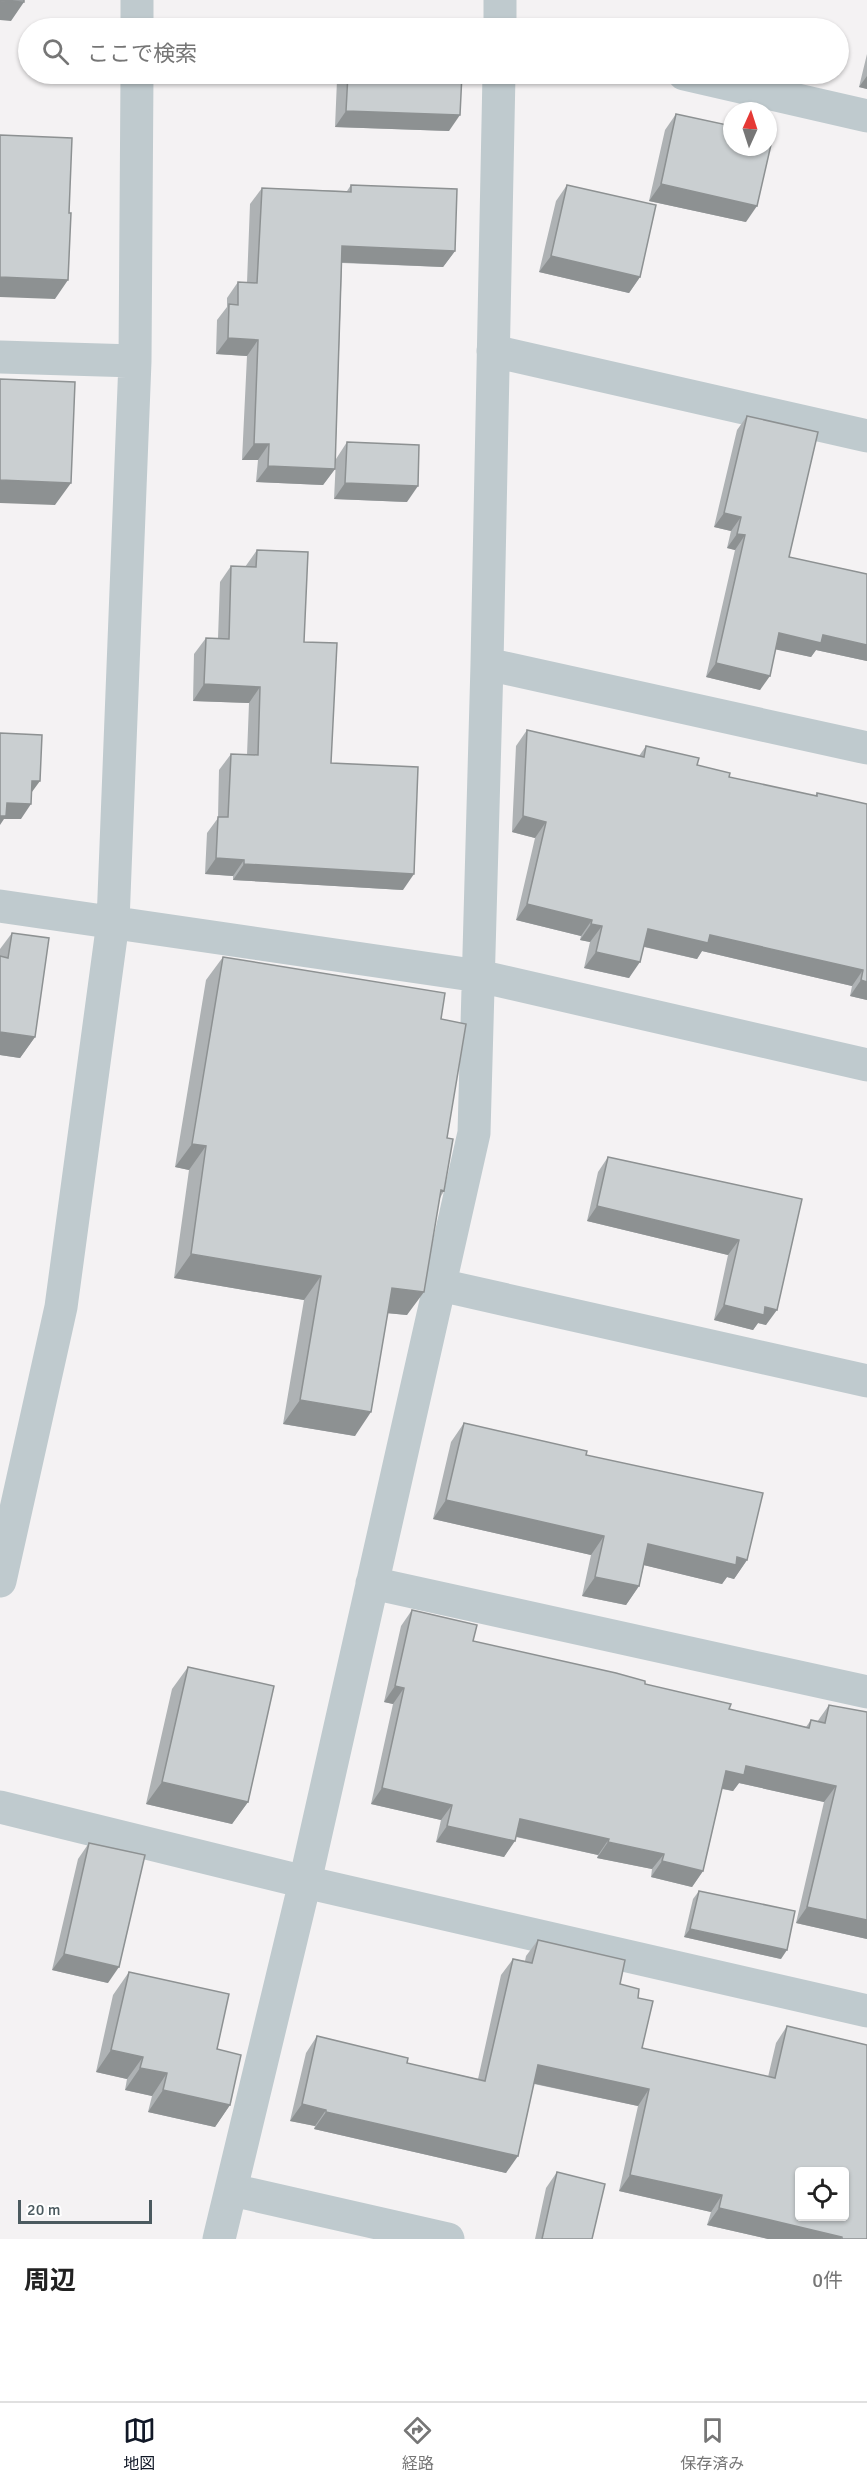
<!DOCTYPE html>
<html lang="ja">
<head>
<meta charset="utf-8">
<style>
	:root { --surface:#fff; --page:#f6f6f6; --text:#222; --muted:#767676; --line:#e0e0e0; --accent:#111827 }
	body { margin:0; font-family:Signika,"Noto Sans JP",sans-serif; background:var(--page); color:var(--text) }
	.controls { position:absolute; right:18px; bottom:18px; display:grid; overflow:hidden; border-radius:6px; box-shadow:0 2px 4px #0004 }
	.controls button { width:54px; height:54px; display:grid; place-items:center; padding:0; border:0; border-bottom:2px solid var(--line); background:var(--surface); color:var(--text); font:30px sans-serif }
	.compass { position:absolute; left:723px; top:102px; width:54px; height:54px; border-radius:50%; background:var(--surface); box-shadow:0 2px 4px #0004; rotate:3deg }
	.scale { position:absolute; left:18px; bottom:15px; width:134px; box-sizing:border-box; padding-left:6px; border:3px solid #4b5a5f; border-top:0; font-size:16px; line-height:21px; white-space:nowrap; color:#4b5a5f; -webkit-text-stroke:4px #fff; paint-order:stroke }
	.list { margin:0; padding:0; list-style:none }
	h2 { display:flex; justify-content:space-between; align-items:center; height:78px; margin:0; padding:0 24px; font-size:26px }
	h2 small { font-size:20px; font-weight:400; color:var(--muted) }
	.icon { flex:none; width:33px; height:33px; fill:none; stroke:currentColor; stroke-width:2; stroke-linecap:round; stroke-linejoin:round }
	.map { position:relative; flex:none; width:867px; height:2239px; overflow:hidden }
	.search { position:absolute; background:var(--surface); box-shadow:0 2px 4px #0004; left:18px; right:18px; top:18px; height:66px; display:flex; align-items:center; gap:15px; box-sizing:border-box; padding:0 21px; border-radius:33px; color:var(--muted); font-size:22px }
	.sheet { height:162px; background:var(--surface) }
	nav { display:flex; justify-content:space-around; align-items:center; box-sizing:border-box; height:84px; border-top:2px solid var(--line); background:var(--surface); font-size:16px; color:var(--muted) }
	nav a { display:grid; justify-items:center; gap:3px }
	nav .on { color:var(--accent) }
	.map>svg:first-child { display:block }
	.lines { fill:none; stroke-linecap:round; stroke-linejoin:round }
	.minor { stroke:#bfcace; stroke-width:33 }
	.wall { fill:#aeb2b4 }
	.shaded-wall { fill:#8d9192 }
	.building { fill:#cacfd1; stroke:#8d9192; stroke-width:1.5; fill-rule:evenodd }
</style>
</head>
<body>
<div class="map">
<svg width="867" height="2239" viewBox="0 0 867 2239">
	<rect width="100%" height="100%" fill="#f4f2f3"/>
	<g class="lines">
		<path class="minor" d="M137,28V0
			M500,28V0
			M684,74L867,116
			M493,351L867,436
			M0,357L135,361
			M487,664L867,748
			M0,906L479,976L867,1065
			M440,1285L867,1381
			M0,1581L61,1307L113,922L135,361L137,74
			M372,1583L867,1692
			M0,1807L305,1882L867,2011
			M232,2190L448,2239
			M219,2239L305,1882L474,1133L487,664L499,74"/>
	</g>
	<path class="wall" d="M867,54V89L859,87Z
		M341,74H462L449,131L335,127L337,80Z
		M676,114L746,222L649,201L665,130Z
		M351,185L455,251L443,267L342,263L335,469L323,485L256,482L258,460H242L247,356L216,354L217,320L227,307V298L238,282L247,283L250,204L262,188L347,191Z
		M567,185L640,277L629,293L539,272L556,201Z
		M747,416L789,557L867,574V661L816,650L811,657L776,649L760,690L706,677L735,550L727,548L731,531L714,527L737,430Z
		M347,442L407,502L334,499L336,459Z
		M257,550L304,642L331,763L403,890L233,880V876L205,874L207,833L218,818L219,770L231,754L247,755L249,703L193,701L194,654L206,638H218L220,582L231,566L245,567Z
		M527,730L639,756L646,746L729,777L815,796L817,793L867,804V1000L850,996L852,986L702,951L697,959L644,947L629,978L584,968L590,942L580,940L581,936L516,920L535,838L512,832L516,746Z
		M12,933L35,1037L20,1058L0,1055V949Z
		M223,957L441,1019L447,1138L444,1191L440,1198L407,1315L387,1313L355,1436L283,1424L304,1300L174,1278L189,1170L175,1167L206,980Z
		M608,1157L802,1199L766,1325L758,1323L753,1330L714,1320L728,1255L587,1221L598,1172Z
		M464,1423L586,1455L747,1560L734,1579L727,1577L722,1584L644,1565L639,1586L626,1605L582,1596L591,1555L433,1519L451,1442Z
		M412,1610L473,1641L645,1684L729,1709L806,1727L811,1720L817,1722L829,1705L867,1939L796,1923L824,1802L739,1783L733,1791L722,1789L703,1871L692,1887L651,1877L652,1869L597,1858L598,1855L516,1837L504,1857L436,1842L441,1820L371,1804L393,1704L384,1702L401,1626Z
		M188,1667L248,1802L232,1824L146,1804L172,1689Z
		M89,1843L108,1983L52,1970L78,1859Z
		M699,1891L781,1959L684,1937L693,1899Z
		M538,1940L620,1984L638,1998L642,2048L768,2077L776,2043L787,2026L867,2239H768L707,2225L711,2212L619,2191L638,2106L534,2084L506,2173L314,2129L315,2126L290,2121L306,2053L317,2036L407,2063L478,2079L501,1975L513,1959L525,1961L526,1956Z
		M129,1972L217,2049L230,2105L215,2127L148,2112L152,2096L125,2090L127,2079L96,2072L113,1995Z
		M557,2172L592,2239H535L546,2188Z"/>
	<path class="shaded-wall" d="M0,1L24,2L11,21L0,20Z
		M867,76V89L859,87Z
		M346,111L460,115L449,131L335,127Z
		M661,184L757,206L746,222L649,201Z
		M342,246L455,251L443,267L331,262Z
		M551,256L640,277L629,293L539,272Z
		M0,277L68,280L55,299L0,297Z
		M228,338L258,340L247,356L216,354Z
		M254,444H269L258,460H242Z
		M268,466L335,469L323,485L256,482Z
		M0,480L71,483L55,505L0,503Z
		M345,483L418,486L407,502L334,499Z
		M724,513L741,517L731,531L714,527Z
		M737,534L745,535L735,550L727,548Z
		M779,633L823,635L867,645V661L816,650L811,657L769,648Z
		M716,663L770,676L760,690L706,677Z
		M204,684L260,687L249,703L193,701Z
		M32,781H40L29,796Z
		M7,803L31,804L21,819H4L0,825V813Z
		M523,816L546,822L535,838L512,832Z
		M216,858L244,860L233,876L205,874Z
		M244,864L414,874L403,890L233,880Z
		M527,904L592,920L581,936L516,920Z
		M591,924L602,926L590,942L580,940Z
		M648,929L710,935L863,970L852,986L702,951L697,959L637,945Z
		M596,952L640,962L629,978L584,968Z
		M861,980L867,982V1000L850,996Z
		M0,1032L35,1037L20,1058L0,1055Z
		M192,1144L206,1146L189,1170L175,1167Z
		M597,1206L739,1240L728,1255L587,1221Z
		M191,1254L321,1276L304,1300L174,1278Z
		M392,1288L424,1292L407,1315L375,1312Z
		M724,1305L765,1307L777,1310L766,1325L758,1323L753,1330L714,1320Z
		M300,1400L371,1412L355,1436L283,1424Z
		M446,1500L604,1536L591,1555L433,1519Z
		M648,1544L737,1557L747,1560L734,1579L727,1577L722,1584L635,1563Z
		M595,1577L639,1586L626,1605L582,1596Z
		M395,1686L404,1688L393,1704L384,1702Z
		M746,1766L836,1786L824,1802L739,1783L733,1791L715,1787L726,1771Z
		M162,1782L248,1802L232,1824L146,1804Z
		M382,1788L452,1805L441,1820L371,1804Z
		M520,1819L609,1839L598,1855L509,1835Z
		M447,1826L515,1841L504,1857L436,1842Z
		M608,1842L664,1854L652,1869L597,1858Z
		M662,1861L703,1871L692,1887L651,1877Z
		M807,1907L867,1920V1939L796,1923Z
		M690,1929L787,1950L781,1959L684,1937Z
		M64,1954L119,1967L108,1983L52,1970Z
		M111,2050L143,2057L127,2079L96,2072Z
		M538,2065L649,2089L638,2106L527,2082Z
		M140,2068L167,2073L152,2096L125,2090Z
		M163,2090L230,2105L215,2127L148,2112Z
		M302,2104L326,2110L315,2126L290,2121Z
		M326,2112L518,2156L506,2173L314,2129Z
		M630,2175L722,2195L711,2212L619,2191Z
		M719,2208L842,2237L841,2239H768L707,2225Z"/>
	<path class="building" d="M0,0H24V2L0,1Z
		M348,74H462L460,115L346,111Z
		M676,114L732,126V147H768V135L773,136L757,206L661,184Z
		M0,135L72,138L69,213H71L68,280L0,277Z
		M351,185L457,189L455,251L342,246L335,469L268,466L269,444H254L258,340L228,338L229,304L238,305V282L257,283L262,188L351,192Z
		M567,185L656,205L640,277L551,256Z
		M0,379L75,382L71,483L0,480Z
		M747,416L818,432L789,557L867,574V645L823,635L821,643L779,633L770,676L716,663L745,535L737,534L741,517L724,513Z
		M347,442L419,445L418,486L345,483Z
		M257,550L308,552L304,642L337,643L331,763L418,767L414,874L244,864V860L216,858L218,817H228L231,754L258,755L260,687L204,684L206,638L229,639L231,566L256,567Z
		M527,730L644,757L646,746L699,758L697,765L730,773L729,777L817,796V793L867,804V982L861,980L863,970L710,935L708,943L648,929L640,962L596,952L602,926L591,924L592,920L527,904L546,822L523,816Z
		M0,733L42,735L40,781H32L31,804L7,803L6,816H0Z
		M12,933L49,938L35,1037L0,1032V956L8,958Z
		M223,957L445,993L441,1019L466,1024L447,1138L453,1139L444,1191L441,1190L424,1292L392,1288L371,1412L300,1400L321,1276L191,1254L206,1146L192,1144Z
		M608,1157L802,1199L777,1310L765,1307L764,1315L724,1305L739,1240L597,1206Z
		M464,1423L587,1451L586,1455L763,1493L747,1560L737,1557L736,1565L648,1544L639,1586L595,1577L604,1536L446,1500Z
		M412,1610L477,1625L473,1641L616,1673L645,1681V1684L731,1704L729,1709L809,1728L811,1720L825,1723L829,1705L867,1712V1920L807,1907L836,1786L746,1766L744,1775L726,1771L703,1871L662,1861L664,1854L608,1842L609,1839L520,1819L515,1841L447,1826L452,1805L382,1788L404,1688L395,1686Z
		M188,1667L274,1686L248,1802L162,1782Z
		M89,1843L145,1855L119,1967L64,1954Z
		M699,1891L795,1911L787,1950L690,1929Z
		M538,1940L625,1960L620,1984L639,1989L638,1998L653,2001L642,2048L775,2078L787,2026L867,2045V2239H842V2237L719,2208L722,2195L630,2175L649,2089L538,2065L518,2156L326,2112V2110L302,2104L317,2036L408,2058L407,2063L485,2081L513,1959L532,1963ZM800,2172H844V2217H800Z
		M129,1972L229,1994L217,2049L241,2055L230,2105L163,2090L167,2073L140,2068L143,2057L111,2050Z
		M557,2172L605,2184L592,2239H542Z"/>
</svg>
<div class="controls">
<button><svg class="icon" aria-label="locate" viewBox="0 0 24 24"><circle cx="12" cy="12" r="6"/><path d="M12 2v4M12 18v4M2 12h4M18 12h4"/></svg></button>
</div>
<svg class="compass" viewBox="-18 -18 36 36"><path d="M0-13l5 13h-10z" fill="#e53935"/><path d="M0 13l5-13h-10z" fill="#767676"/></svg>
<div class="scale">20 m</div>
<div class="search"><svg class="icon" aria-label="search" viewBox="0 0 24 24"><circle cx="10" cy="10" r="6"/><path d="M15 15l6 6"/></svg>ここで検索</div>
</div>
<section class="sheet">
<h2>周辺<small>0件</small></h2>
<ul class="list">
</ul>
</section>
<nav>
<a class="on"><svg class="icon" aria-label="map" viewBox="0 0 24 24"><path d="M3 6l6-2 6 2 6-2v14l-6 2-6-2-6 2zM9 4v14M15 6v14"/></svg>地図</a>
<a><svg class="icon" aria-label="directions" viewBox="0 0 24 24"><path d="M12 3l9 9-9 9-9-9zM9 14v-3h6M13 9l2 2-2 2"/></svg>経路</a>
<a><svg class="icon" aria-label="saved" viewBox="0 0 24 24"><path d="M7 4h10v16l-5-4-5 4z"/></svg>保存済み</a>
</nav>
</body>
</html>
